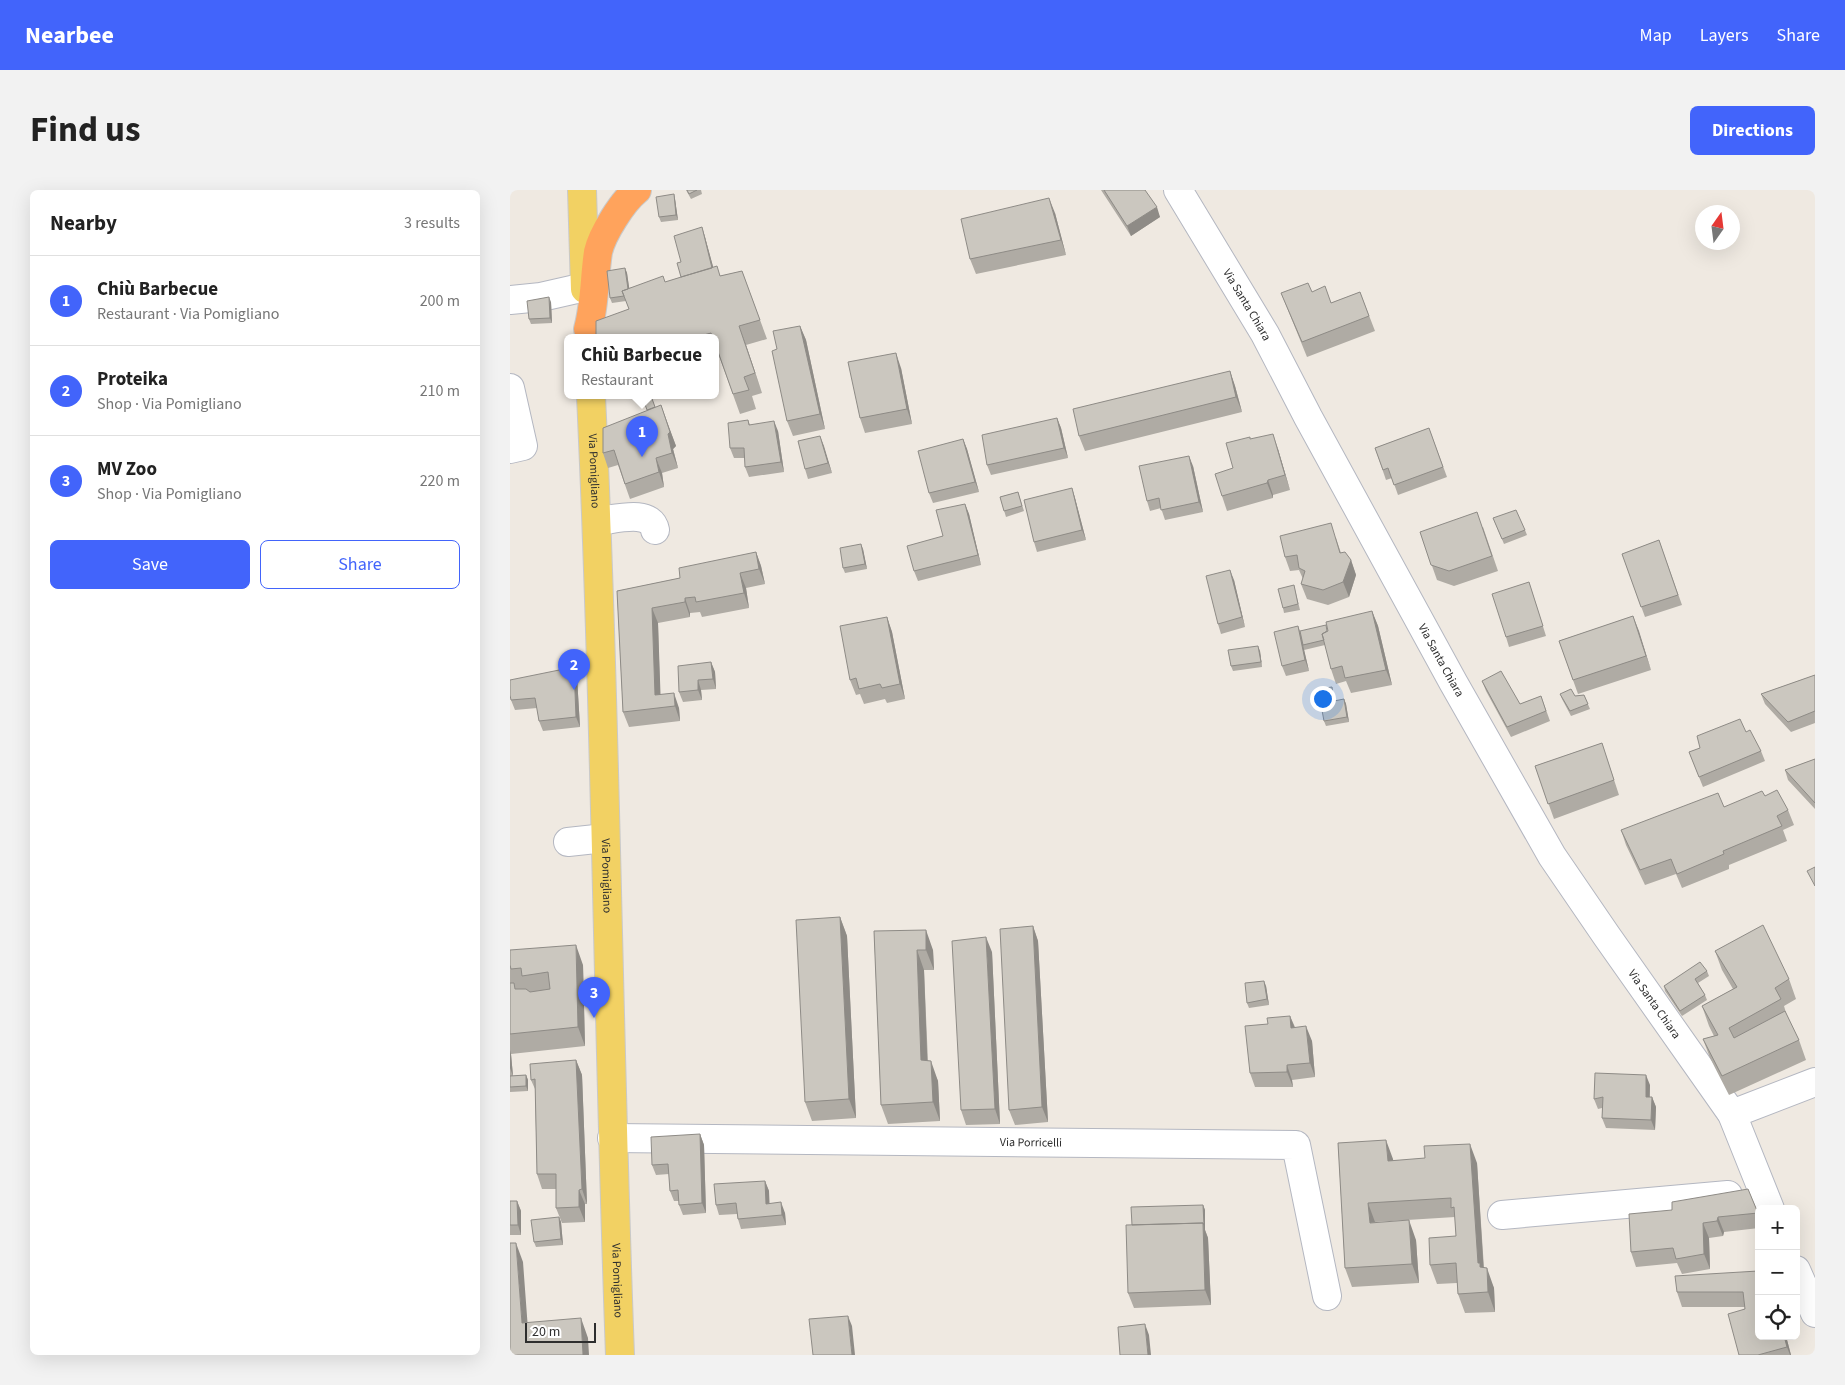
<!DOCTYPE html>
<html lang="en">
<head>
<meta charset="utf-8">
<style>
	:root { --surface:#fff; --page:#f2f2f2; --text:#222; --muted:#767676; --line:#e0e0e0; --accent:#4264fb }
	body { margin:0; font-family:"Source Sans 3",sans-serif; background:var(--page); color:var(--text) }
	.controls { position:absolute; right:15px; bottom:15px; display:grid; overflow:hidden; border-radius:8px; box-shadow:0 5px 20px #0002 }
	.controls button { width:45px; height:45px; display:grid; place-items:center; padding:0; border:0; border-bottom:1px solid var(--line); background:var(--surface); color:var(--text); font:25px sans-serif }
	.compass { position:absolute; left:1185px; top:15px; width:45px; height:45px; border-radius:50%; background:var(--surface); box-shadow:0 5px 20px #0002; rotate:14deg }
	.scale { position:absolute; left:15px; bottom:12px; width:71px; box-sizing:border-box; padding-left:5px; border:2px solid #2e2e2e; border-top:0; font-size:14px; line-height:18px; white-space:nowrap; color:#2e2e2e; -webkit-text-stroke:4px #fff; paint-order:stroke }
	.you { position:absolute; left:812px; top:508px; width:18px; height:18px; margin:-12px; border:4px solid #fff; border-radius:50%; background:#1a73e8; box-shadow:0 0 0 8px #1a73e833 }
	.badge { display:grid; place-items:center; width:32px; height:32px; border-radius:50%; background:var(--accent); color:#fff; font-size:16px; font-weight:700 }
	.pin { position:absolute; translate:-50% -41px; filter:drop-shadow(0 1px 2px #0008) }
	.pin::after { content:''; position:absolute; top:26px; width:18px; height:15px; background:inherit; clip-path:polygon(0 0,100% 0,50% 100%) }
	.popup { position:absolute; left:54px; top:144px; width:155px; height:65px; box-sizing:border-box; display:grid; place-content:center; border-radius:8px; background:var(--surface); filter:drop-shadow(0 1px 4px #0005); font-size:16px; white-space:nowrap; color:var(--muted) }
	.popup b { font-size:19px; color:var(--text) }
	.popup::after { content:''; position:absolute; left:50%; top:100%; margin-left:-10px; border:10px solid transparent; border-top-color:var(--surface) }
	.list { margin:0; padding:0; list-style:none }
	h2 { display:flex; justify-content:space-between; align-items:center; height:65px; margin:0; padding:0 20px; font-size:21px }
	h2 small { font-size:16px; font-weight:400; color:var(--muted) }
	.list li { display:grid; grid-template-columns:32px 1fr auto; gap:15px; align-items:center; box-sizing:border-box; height:90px; padding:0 20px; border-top:1px solid var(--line) }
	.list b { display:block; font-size:19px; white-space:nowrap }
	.list p { margin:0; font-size:16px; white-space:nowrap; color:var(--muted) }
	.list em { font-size:16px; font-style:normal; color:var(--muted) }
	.actions { display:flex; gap:10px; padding:15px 20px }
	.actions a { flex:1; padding:11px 0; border:1px solid var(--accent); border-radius:8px; text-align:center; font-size:18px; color:var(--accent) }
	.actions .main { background:var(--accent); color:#fff }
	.icon { flex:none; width:28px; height:28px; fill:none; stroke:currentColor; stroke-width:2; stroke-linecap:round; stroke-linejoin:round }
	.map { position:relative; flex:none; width:1305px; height:1165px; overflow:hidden; border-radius:8px }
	header { display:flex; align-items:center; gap:30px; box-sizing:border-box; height:70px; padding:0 25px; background:var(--accent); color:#fff }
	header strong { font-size:24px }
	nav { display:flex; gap:28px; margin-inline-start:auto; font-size:18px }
	.intro { display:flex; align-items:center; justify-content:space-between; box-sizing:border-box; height:120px; padding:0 30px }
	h1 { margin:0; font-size:35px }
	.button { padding:12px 22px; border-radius:8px; background:var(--accent); color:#fff; font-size:18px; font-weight:700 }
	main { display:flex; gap:30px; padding:0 30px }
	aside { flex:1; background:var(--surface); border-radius:8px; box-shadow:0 5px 20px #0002 }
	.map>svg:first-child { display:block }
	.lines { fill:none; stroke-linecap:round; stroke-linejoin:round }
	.minor-casing { stroke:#b4b7c1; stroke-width:30 }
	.major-casing { stroke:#c9c9c9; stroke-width:30 }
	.highway-casing { stroke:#c9c9c9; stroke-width:30 }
	.minor { stroke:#fff; stroke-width:28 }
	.major { stroke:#f2d163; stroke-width:28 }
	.highway { stroke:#ffa35c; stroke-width:28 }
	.wall { fill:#afaba4 }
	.shaded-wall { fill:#8e8b86 }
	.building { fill:#cbc7bf; stroke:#8e8b86 }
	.labels { text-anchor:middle; stroke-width:4.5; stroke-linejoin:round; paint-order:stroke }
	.street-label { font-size:12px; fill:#2e2e2e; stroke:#fff }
</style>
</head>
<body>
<header>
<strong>Nearbee</strong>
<nav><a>Map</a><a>Layers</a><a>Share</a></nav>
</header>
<div class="intro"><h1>Find us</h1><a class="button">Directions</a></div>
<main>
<aside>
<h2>Nearby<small>3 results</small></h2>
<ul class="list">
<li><span class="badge">1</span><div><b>Chiù Barbecue</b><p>Restaurant · Via Pomigliano</p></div><em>200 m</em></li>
<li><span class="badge">2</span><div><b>Proteika</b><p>Shop · Via Pomigliano</p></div><em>210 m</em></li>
<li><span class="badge">3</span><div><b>MV Zoo</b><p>Shop · Via Pomigliano</p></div><em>220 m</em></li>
</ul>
<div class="actions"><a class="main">Save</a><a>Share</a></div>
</aside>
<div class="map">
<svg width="1305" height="1165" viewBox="0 0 1305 1165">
	<rect width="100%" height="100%" fill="#efe9e1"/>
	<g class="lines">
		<g class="minor-casing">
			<g id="minor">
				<path id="s1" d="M668,0L755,144L798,227L943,492L1042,666L1096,745L1222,924L1260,1019"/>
				<path d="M0,110L31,107L75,97"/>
				<path d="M0,198L13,256L0,259"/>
				<path d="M87,331C103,330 141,318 145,340"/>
				<path d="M58,652L95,648"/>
				<path d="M1222,924L1305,892"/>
				<path id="s2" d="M102,948L786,955L817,1106"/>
				<path d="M992,1025L1218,1005"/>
				<path d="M1286,1080L1305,1123"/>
			</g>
		</g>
		<g class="major-casing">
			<g id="major">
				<path d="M72,0L75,99"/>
				<path id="s3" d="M81,206C96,525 98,845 110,1165"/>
			</g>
		</g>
		<g class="highway-casing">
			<path id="highway" d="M78,139C85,114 84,89 88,62C92,44 113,11 127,0"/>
		</g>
		<use href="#minor" class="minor"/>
		<use href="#major" class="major"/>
		<use href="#highway" class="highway"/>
	</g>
	<path class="wall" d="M176,0H191L192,4L181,9Z
		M591,0H635L650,27L621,46Z
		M164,4L165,9L168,30L151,32L149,27Z
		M545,23L556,65L466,84L460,69Z
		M192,37L195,47L203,77L210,86L232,81L257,149L236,155L252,203L242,206L246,219L230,224L208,163L206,164V148H86L119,119L116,111L102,113L100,108L115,78L117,83L119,98L156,92L171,87V72Z
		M802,102L821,113L850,102L865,141L797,167L771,103Z
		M41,112L42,133L21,134L19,129Z
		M290,136L296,150L315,239L283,246L277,231L267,159Z
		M391,178L402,234L355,243L350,228Z
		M720,181L725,196L732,222L575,261L569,246Z
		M146,217L156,230L166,256L163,259L168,278L152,283L154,297L120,309L108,275L98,278L93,263Z
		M547,228L551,238L558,268L481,285L477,275Z
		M238,230L240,235L268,241L274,282L239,287L235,277V268H224L220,258Z
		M919,238L937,287L888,305L882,288L876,290L865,258Z
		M310,246L322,283L298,289L295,279Z
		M453,249L457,259L469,302L423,313L419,303Z
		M741,249L768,259L780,300L763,305V308L717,321L712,306L723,278Z
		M683,276L693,322L655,330L651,318L640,321L637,311Z
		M562,298L565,308L576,350L527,362L524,352Z
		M508,302L514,321L496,327L490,307Z
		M455,314L459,324L471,375L408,391L404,381L433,346Z
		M983,328L1015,340L1017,345L994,354Z
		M973,337L988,381L944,396L927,390L910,342Z
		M826,348L831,363L841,370L846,385L839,407L818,415L797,409L791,394L793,389L789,380L780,381L775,367Z
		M1149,350L1172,415L1135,427L1112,364Z
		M353,359L357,379L335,383L333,378Z
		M246,362L251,376L255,394L236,398L239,418L192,427L190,422L180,423V427L148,433L150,504L169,518L170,531L119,537L113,522L107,401L170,388Z
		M724,390L735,437L711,444L708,434Z
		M1019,392L1036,446L999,457L996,447Z
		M784,395L790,420L774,423L773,418Z
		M862,421L868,436L882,495L841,503L836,491L826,494L821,479L815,455L794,460L799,481L776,486L772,476L788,436L790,441H818Z
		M1123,426L1141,480L1068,504L1049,451Z
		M377,427L382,442L395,509L377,513L375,509L354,514L350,504L346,505L340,490Z
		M750,461L752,477L723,481L721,476Z
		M201,472L205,482L206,499L191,500L192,510L173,512L169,502Z
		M64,477L67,487L70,537L33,541L29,531L27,518L5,520L1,510Z
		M1305,485V533L1281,542L1255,514L1251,504Z
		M972,491L1010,514L1031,506L1040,531L1001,547L976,501Z
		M823,502L825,511L834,509L836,514L839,532L816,536L814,531Z
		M1050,504L1065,506L1074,505L1080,519L1061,526L1052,509Z
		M1236,542L1251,561L1255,571L1193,597L1179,562Z
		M1092,553L1109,605L1044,629L1025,576Z
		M1305,569V619L1278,590L1275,580Z
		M1255,606L1278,620L1284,635L1273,640L1277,651L1219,675V679L1172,698L1166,684L1135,695L1116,655L1111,640L1214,617Z
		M330,727L337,746L346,928L302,931L295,912Z
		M523,736L528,751L538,932L505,935L499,920Z
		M364,741L423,760L424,780H414L418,871L428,891L430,931L378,934L371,915Z
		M0,760L73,775L75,856L1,864L3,886L16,885L18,890V901L0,902Z
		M1205,761L1279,789L1286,809L1274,816L1277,826L1289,850L1296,870L1219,905L1200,868L1193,849L1204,846L1199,836L1192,816L1223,799L1212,780Z
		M482,762L490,934L456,935L451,920Z
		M1197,781L1199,786L1188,793L1195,805L1197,810L1172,826L1155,801L1154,796Z
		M756,796L759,815L739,818L737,813Z
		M780,826L785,837L802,851L805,887L782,890L783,897H745L740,883Z
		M66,870L72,885L77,1014H75V1032L52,1033L46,1018V999H32L27,984L25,899L21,890Z
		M1140,895V907H1142L1146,917L1145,940L1096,938L1092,928V918L1088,919L1084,909Z
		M190,944L194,955L196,1023L173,1025L169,1015V1011H164L160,1001L159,984L146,985L142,975Z
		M828,953L883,969V970L967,973L974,1078L984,1098L985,1122L955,1123L948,1104L947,1093L927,1094L920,1075L946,1046L945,1027L865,1032L906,1050L909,1093L842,1097L835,1078Z
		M255,991L259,1001V1013L275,1023L276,1035L231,1039L228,1029L227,1024L209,1025L206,1015Z
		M1238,999L1249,1025V1038L1214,1042L1213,1046L1199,1048L1200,1079L1172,1084L1167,1073L1126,1077L1121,1062L1162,1020Z
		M0,1011H7L11,1021V1045H0Z
		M693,1015L695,1020V1040L698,1048L701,1115L624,1118L618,1103L622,1035Z
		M49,1027L51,1032L53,1055L26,1057L24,1052Z
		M1248,1081L1249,1085V1146H1276L1281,1165H1229L1235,1117H1172L1167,1102Z"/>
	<path class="shaded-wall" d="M164,4L165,9L168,30L166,25Z
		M539,8L545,23L556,65L551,50Z
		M647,17L650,27L621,46L617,36Z
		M192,37L195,47L207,91L203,81Z
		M115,78L117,83L121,110L119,105Z
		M39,107L41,112L42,133L40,128Z
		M229,136L236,155L252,203L245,183Z
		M290,136L296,150L315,239L310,224Z
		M386,163L391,178L402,234L397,219Z
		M720,181L725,196L732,222L726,207Z
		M151,215L166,256L163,259L168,278L162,263Z
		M547,228L551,238L558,268L554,258Z
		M264,231L268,241L274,282L271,272Z
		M763,244L768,259L780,300L775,285Z
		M310,246L314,256L322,283L318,273Z
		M453,249L457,259L469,302L465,292Z
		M679,266L683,276L693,322L689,312Z
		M146,268L152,283L154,297L149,282Z
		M758,290L763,305V308L757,293Z
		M562,298L565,308L576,350L572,340Z
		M455,314L459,324L471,375L468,365Z
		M351,354L353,359L357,379L355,374Z
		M246,362L251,376L255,394L249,379Z
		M841,370L846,385L839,407L833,392Z
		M720,380L724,390L735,437L732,427Z
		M230,383L236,398L239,418L234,403Z
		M175,408L180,423V427L175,412Z
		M142,418L148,433L151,518L145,505Z
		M862,421L868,436L882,495L876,480Z
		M1123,426L1129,441L1141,480L1136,466Z
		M377,427L382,442L395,509L390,494Z
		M788,436L791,447L793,455L799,481L795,470Z
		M748,456L750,461L752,477L751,472Z
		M201,472L205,482L206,499L203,489Z
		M64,477L67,487L70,537L66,527Z
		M188,490L191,500L192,510L188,500Z
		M164,503L169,518L170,531L165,516Z
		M834,509L836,514L839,532L837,527Z
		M330,727L337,746L346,928L339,909Z
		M523,736L528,751L538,932L532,917Z
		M416,740L423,760L424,780L416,760Z
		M476,747L482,762L490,934L485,919Z
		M66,755L73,775L75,856L68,837Z
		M407,760L414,780L418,890L411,870Z
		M754,791L756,796L759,815L757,809Z
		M780,826L786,841L781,838Z
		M796,836L802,851L805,887L800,873Z
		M0,860L1,864L3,886L0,878Z
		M66,870L72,885L77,1014L72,999Z
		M421,871L428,891L430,931L423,912Z
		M777,875L782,890L783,897L777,882Z
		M16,885L18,890V901L16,896Z
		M1136,885L1140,895L1139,917L1136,907Z
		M1142,907L1146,917L1145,940L1141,930Z
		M190,944L194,955L196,1023L192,1013Z
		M876,950L883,969L885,990L878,971Z
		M960,954L967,973L974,1085L968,1073Z
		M255,991L259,1001L260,1024L256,1014Z
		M69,1000L75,1014V1032L69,1017Z
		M7,1011L11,1021V1045L8,1035Z
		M271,1012L275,1023L276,1035L272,1025Z
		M858,1013L865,1032L860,1033Z
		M693,1015L695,1020V1040L698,1048L701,1115L695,1100Z
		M49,1027L51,1032L53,1055L51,1049Z
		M1208,1027L1214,1042L1213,1046L1207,1031Z
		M899,1030L906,1050L909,1093L902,1074Z
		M1193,1033L1199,1048L1200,1079L1194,1064Z
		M6,1053L13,1072L19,1153L12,1133Z
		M977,1078L984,1098L985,1122L978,1102Z
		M338,1126L342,1136L345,1165H342Z
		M71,1128L78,1148L79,1165H73Z
		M635,1134L639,1145L641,1165H638Z
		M1274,1146H1276L1281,1165H1280L1277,1157Z"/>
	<path class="building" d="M177,0H187L179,4Z
		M594,0H635L647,17L617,36Z
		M164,4L166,25L149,27L146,7Z
		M539,8L551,50L460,69L451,29Z
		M192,37L202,78L171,87L167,73L171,72L164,46Z
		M207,76L210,86L232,81L250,130L229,136L245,183L234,187L239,200L223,204L206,156V148H203L201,143L183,148H159L158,145L149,148H86V131L119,119L112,101L153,86L155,92Z
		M115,78L118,99L112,101L114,106L100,108L97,81Z
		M798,93L802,102L815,96L821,113L850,102L859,126L792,152L771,103Z
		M39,107L40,128L19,129L17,111Z
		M290,136L310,224L277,231L262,161L267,159L263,141Z
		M386,163L397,219L350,228L338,172Z
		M720,181L726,207L569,246L563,219Z
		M132,206H141L145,217L137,220Z
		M151,215L160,242L158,244L162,263L146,268L149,282L115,294L104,260L93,263V238Z
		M547,228L554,258L477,275L472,245Z
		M238,230L239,235L264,231L271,272L235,277L234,258H220L218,233Z
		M919,238L933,277L884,295L878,278L873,280L865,258Z
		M763,244L775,285L758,290L757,293L712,306L705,284L723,278L716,253L740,247V249Z
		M310,246L318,273L295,279L288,251Z
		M453,249L465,292L419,303L408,261Z
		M679,266L689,312L651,320L649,308L637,311L629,276Z
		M562,298L572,340L524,352L514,310Z
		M508,302L512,316L494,321L490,307Z
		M455,314L468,365L404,381L397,356L433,346L426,320Z
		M1006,320L1015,340L992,349L983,328Z
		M967,322L982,366L939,381L921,375L910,342Z
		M821,333L830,363L835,362L841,370L833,392L813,400L791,394L795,381L789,378L787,365L775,367L770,346Z
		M1149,350L1168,405L1131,417L1112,364Z
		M351,354L355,374L333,378L330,358Z
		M246,362L249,379L230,383L234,403L186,412L185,407L175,408V412L142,418L145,505L164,503L165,516L113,522L107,401L170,388L169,378Z
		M720,380L732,427L708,434L696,386Z
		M1019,392L1033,436L996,447L982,404Z
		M784,395L788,414L773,418L768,399Z
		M862,421L876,480L835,488L832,476L821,479L812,444L818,441L816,432Z
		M1123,426L1136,466L1063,490L1049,451Z
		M377,427L390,494L372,498L370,494L349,499L346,488L340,490L330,436Z
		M816,435L817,441L812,444L814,450L793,455L790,441Z
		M788,436L795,470L772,476L764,442Z
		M748,456L751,472L721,476L718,460Z
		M201,472L203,489L188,490V500L169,502L168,476Z
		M64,477L66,527L29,531L25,508L1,510L0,505V490Z
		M991,481L1010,514L1031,506L1036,521L997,537L972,491Z
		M1305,485V521L1278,532L1251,504Z
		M822,497L824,511L834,509L837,527L814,531L808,499Z
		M1061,499L1065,506L1074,505L1078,514L1060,521L1050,504Z
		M1230,529L1236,542L1240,540L1251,561L1189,587L1179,562L1190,558L1187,546Z
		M1092,553L1104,590L1038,614L1025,576Z
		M1305,569V613L1275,580Z
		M1267,600L1278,620L1267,626L1272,636L1213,661L1214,664L1167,684L1161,669L1130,680L1111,640L1208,603L1214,617L1252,601L1255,606Z
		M1305,677V696L1297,681Z
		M330,727L339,909L295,912L286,730Z
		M1253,735L1279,789L1265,798L1271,809L1219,838L1224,848L1275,821L1289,850L1212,886L1193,849L1208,845L1192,816L1227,797L1205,761Z
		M523,736L532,917L499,920L490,739Z
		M416,740V760H407L411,870L421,871L423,912L371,915L364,741Z
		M476,747L485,919L451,920L442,751Z
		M66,755L68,837L0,844V793H4L5,799H16L20,802L40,799L38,782L12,786L11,778L1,779L0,775V760Z
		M1190,772L1197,781L1185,789L1195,805L1170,821L1154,796Z
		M754,791L757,809L737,813L735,793Z
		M780,826L781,838L796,836L800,873L777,875V882L740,883L735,836L758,834L757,828Z
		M66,870L72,999L69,1000V1017L46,1018V984H27L25,889L21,890L20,874Z
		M1085,883L1136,885V907H1142L1141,930L1092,928L1093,907L1084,909Z
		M16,885V896L0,897V886Z
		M190,944L192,1013L169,1015L168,1000L160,1001L158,974L142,975L141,947Z
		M876,950L878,971L915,968L914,956L960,954L968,1073H970V1077L977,1078L978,1102L948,1104L946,1073L920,1075L919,1048L946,1046L944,1017L941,1018V1008L858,1013L860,1033L899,1030L902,1074L835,1078L828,953Z
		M255,991L256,1014L271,1012L272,1025L228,1029L226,1013L206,1015L204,994Z
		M1238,999L1248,1023L1208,1027L1207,1031L1193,1033L1194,1064L1166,1069L1163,1058L1121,1062L1119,1024L1162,1020V1012Z
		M0,1011H7L8,1035H0Z
		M693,1015L694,1035L693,1033L622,1035L621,1017Z
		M49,1027L51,1049L24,1052L21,1030Z
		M693,1033L695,1100L618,1103L616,1035Z
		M0,1053H6L12,1133L71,1128L73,1165H0Z
		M1248,1081L1249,1088V1146H1274L1277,1157L1248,1165H1229L1218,1124L1235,1119L1233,1102H1167L1165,1086Z
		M338,1126L342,1165H303L299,1129Z
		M635,1134L638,1165H610L608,1137Z"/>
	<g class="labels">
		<g class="street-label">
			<text dy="4" stroke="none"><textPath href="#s1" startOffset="134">Via Santa Chiara</textPath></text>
			<text dy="4" stroke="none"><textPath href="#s3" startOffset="75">Via Pomigliano</textPath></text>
			<text dy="4" stroke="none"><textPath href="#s1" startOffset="539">Via Santa Chiara</textPath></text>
			<text dy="4" stroke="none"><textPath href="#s3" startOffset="480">Via Pomigliano</textPath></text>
			<text dy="4" stroke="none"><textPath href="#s1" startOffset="944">Via Santa Chiara</textPath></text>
			<text dy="4" stroke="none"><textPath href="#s2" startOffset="419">Via Porricelli</textPath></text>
			<text dy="4" stroke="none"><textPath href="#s3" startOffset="885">Via Pomigliano</textPath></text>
		</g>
	</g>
</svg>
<div class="controls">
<button>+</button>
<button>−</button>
<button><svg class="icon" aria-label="locate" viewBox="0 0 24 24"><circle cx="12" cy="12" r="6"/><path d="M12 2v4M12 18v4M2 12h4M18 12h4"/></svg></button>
</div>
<svg class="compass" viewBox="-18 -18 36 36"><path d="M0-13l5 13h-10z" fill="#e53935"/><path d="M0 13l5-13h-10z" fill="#767676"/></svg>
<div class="scale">20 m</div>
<div class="you"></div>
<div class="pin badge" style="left:132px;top:267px">1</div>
<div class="popup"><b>Chiù Barbecue</b>Restaurant</div>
<div class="pin badge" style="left:64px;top:500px">2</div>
<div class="pin badge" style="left:84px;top:828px">3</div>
</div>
</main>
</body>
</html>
